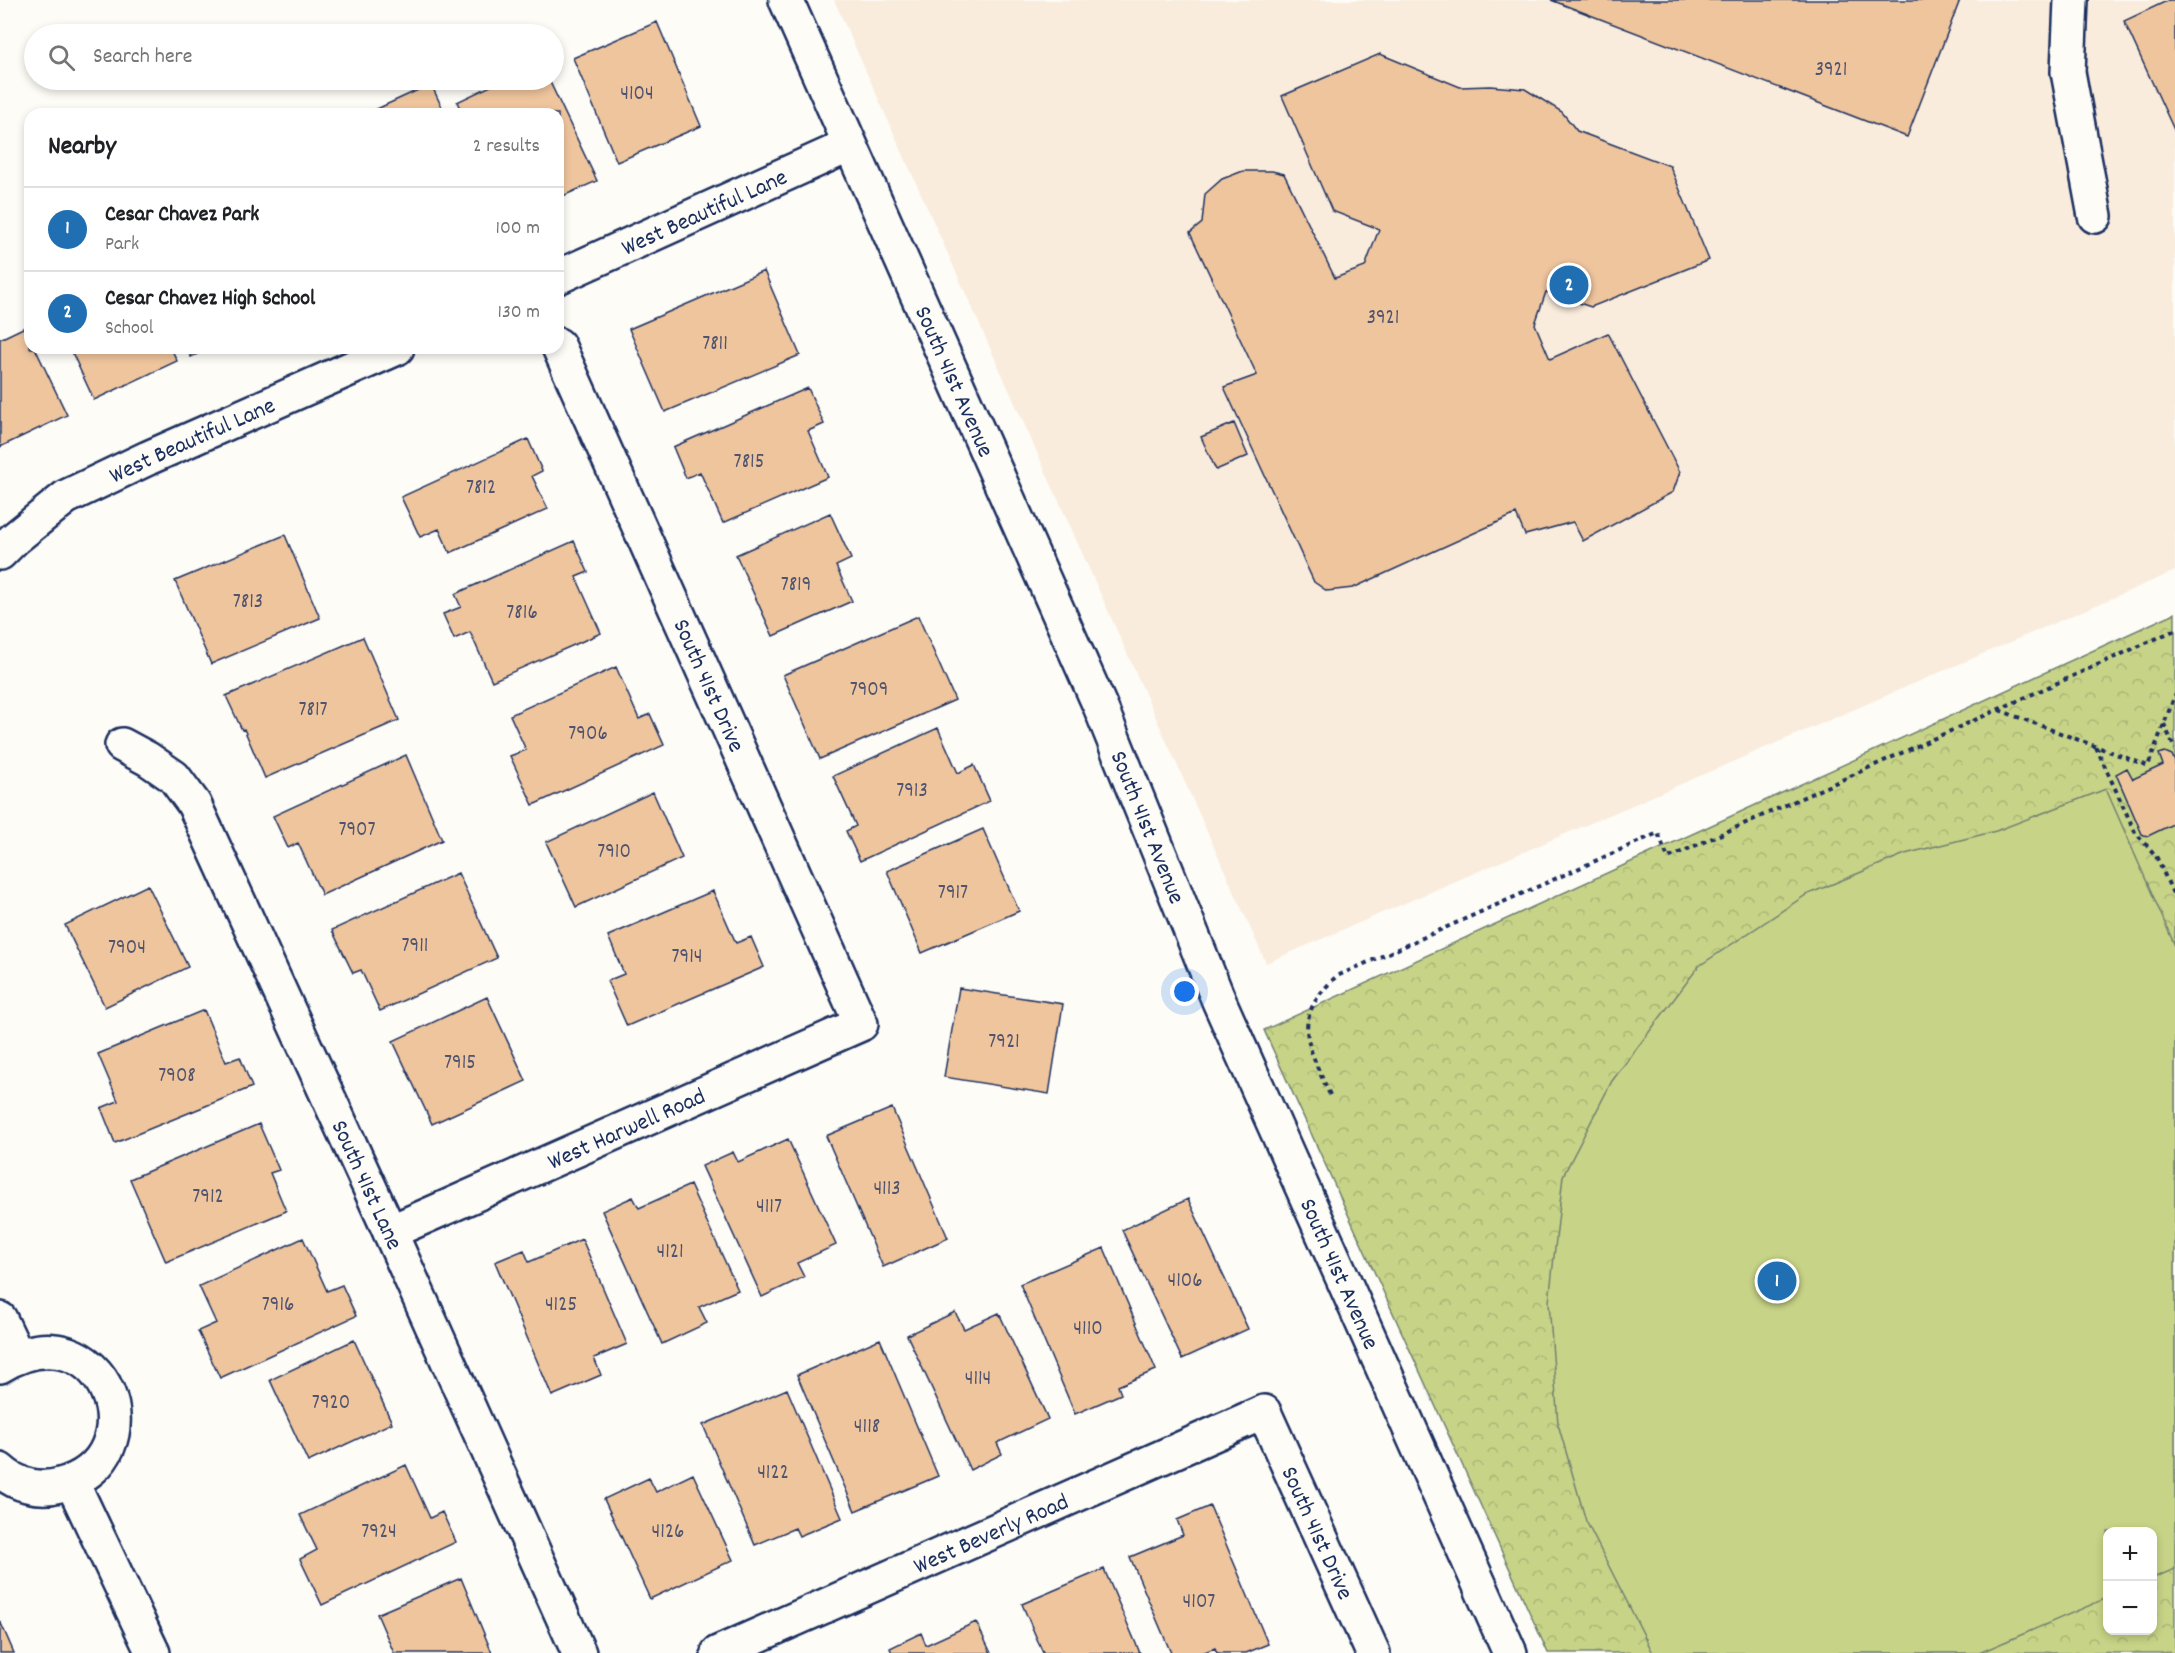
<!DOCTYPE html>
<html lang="en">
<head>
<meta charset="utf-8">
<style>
	:root { --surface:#fff; --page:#f2f2f2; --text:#202124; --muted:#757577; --line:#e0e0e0; --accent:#1f6fb2 }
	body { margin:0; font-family:Dekko,sans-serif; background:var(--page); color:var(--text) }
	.controls { position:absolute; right:18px; bottom:18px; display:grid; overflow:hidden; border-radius:12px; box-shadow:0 3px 9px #0003 }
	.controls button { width:54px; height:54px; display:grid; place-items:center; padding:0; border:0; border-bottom:2px solid var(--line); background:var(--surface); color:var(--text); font:30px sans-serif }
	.you { position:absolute; left:1185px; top:992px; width:21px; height:21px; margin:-15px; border:4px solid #fff; border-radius:50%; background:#1a73e8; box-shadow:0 0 0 9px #1a73e833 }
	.badge { display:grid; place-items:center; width:39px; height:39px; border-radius:50%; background:var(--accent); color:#fff; font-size:20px; font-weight:700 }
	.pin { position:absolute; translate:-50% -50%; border:3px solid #fff; box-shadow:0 2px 6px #0006 }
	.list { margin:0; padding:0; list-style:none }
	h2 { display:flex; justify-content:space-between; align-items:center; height:78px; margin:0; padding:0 24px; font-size:26px }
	h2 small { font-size:20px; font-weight:400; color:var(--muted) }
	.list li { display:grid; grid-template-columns:39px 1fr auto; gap:18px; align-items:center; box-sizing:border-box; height:84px; padding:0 24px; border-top:2px solid var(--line) }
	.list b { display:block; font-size:22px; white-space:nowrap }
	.list p { margin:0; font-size:20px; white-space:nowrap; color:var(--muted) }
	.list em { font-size:20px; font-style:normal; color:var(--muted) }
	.icon { flex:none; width:33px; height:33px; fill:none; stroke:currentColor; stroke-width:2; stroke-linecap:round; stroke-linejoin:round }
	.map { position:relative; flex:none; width:2175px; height:1653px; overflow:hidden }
	.search { position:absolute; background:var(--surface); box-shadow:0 3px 9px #0003; left:24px; top:24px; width:540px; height:66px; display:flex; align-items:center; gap:15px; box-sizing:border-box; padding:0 21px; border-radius:33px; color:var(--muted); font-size:22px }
	.panel { position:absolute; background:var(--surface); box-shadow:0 3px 9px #0003; left:24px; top:108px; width:540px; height:246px; border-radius:18px }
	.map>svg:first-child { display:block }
	.built { fill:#f9ecdc }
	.forest { fill:url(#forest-crowns); stroke:#718172; stroke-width:1.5; fill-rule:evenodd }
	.pitch { fill:#c7d386; stroke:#718172; stroke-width:1.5 }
	.building { fill:#efc59e; stroke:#1b2f5e; stroke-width:1.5 }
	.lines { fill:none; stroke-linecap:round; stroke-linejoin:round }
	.pedestrian-casing { stroke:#1b2f5e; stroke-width:38 }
	.minor-casing { stroke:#1b2f5e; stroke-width:38 }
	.tertiary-casing { stroke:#1b2f5e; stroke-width:38 }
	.path { stroke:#1b2f5e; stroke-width:4; stroke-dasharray:4.5 4.5; stroke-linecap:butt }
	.pedestrian { stroke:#fdfcf7; stroke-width:33 }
	.minor { stroke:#fdfcf7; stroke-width:33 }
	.tertiary { stroke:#fdfcf7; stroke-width:33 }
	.labels { text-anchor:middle; stroke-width:4.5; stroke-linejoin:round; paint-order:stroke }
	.number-label { font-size:21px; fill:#50546e }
	.street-label { font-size:24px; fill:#1b2f5e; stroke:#fdfcf7 }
</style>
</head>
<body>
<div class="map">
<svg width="2175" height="1653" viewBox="0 0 2175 1653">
	<defs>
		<pattern id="forest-crowns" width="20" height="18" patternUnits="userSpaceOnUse" patternTransform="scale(1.5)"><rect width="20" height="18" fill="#c7d386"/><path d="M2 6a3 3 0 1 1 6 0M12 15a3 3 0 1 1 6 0" fill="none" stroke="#aab576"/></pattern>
	</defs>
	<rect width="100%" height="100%" fill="#fdfcf7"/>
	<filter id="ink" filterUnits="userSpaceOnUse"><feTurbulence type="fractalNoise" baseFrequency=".0167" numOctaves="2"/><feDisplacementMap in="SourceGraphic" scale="12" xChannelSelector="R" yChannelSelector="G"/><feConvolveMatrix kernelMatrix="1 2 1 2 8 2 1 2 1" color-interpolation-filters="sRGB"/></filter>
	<g filter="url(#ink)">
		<path class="built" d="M834,0H2175V571L1266,963Z"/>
		<path class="forest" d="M2175,613V1653H1548L1264,1030ZM2108,1532H2152V1630H2108Z"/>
		<path class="pitch" d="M2106,789L2175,946V1569L2153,1578L2152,1532H2108L2107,1598L1979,1653H1653L1586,1521L1558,1424L1549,1302L1563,1176L1612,1081L1699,966L1806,895L1905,854L1996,831Z"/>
		<path class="building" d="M1551,0H1960L1907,137Z
			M2169,0H2175V132L2124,21Z
			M657,22L701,126L617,162L573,58Z
			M71,24L76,34H47Z
			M1380,54L1460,87L1490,86L1525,89L1562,112L1577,131L1670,166L1709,260L1591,307L1546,292L1535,324L1550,359L1608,333L1680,472L1673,492L1583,541L1573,522L1525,535L1516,514L1353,588L1327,591L1314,582L1224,387L1257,375L1190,233L1202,223L1205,194L1222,179L1243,171H1272L1284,174L1335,278L1365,267L1379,229L1332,211L1282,96Z
			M490,80H549L597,181L563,196L558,184V114H463L457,102L493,85Z
			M431,84L445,114H366Z
			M764,271L800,355L665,412L629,329Z
			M25,327L30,338V348H35L67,415L0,447V339Z
			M70,348H171L177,361L94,400Z
			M187,348H210L191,357Z
			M808,388L824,424L808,431L828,477L723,523L700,472L686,478L673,447Z
			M1234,423L1248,456L1216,470L1201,437Z
			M528,439L542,471L532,476L548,509L450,553L439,529L420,537L401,497Z
			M830,513L851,559L836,566L852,601L773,636L736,555Z
			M285,535L320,618L211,664L175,581Z
			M574,541L588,572L576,577L601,633L492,681L470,632L454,639L443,614L461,607L455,594Z
			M918,616L955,700L820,759L783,675Z
			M363,637L399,720L265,778L244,729L242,730L226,696Z
			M616,667L639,719L650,714L664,745L533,805L510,756L526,750L510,715Z
			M938,728L958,773L974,765L990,801L860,861L846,831L856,826L833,776Z
			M2165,752L2172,755L2175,762V823L2148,836L2144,835L2142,834L2116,774L2127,768L2133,779L2163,765L2159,754Z
			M406,755L442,840L322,895L298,843L288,848L273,816Z
			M653,792L682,858L576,907L546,842Z
			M983,829L1019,911L922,953L887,871Z
			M458,873L497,958L380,1011L361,970L353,973L332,930Z
			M148,885L188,967L105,1007L65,925Z
			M713,891L736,943L751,937L764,967L627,1026L607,981L624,974L608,936Z
			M959,988L1063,1004L1049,1094L944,1077Z
			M487,997L526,1081L432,1124L393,1041Z
			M204,1010L226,1062L240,1057L252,1087L115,1143L101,1108L118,1101L98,1054Z
			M892,1108L948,1238L883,1267L826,1136Z
			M259,1124L279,1170L270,1173L286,1211L166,1262L130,1179Z
			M788,1139L836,1245L797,1263L804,1277L762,1297L702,1166L733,1152L738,1162Z
			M690,1185L738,1290L699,1307L707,1323L662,1344L602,1211L633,1197L639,1208Z
			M1188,1199L1248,1329L1182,1359L1122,1230Z
			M303,1238L327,1291L342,1285L356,1316L220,1378L198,1331L216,1323L199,1286Z
			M582,1239L627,1344L594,1358L601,1375L552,1396L495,1262L524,1250L529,1262Z
			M1104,1248L1156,1370L1118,1386L1121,1394L1075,1414L1020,1284Z
			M955,1312L964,1329L999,1313L1048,1419L997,1443L1002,1454L970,1470L907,1335Z
			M880,1339L938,1476L855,1511L797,1375Z
			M354,1340L392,1423L308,1462L270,1380Z
			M787,1389L842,1518L799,1536L795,1528L755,1545L703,1425Z
			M406,1465L430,1518L442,1512L456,1542L322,1605L300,1559L317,1550L300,1515Z
			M693,1474L733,1560L650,1599L604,1499L649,1478L656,1492Z
			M1210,1506L1268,1644L1246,1653H1217L1215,1648L1202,1653H1171L1130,1557L1183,1535L1177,1520Z
			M1104,1569L1140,1653H1043L1022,1604Z
			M461,1578L492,1653H394L377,1614Z
			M0,1621L14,1653H0Z
			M976,1622L991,1653H892L890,1648L921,1633L926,1645Z"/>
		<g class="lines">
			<g class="pedestrian-casing">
				<path id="pedestrian" d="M2071,0L2068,72L2095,216"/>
			</g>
			<g class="minor-casing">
				<g id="minor">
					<path id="s1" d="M558,277L850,145"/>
					<path id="s2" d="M0,553L14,539L66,497L148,458L397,348"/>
					<path id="s3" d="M122,745L148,759L174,777L194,804L390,1232L579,1653"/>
					<path id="s4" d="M390,1232L861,1024L558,345"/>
					<path d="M0,1319L17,1355"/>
					<path d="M0,1366C104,1302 162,1458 60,1485C39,1491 16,1485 0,1470"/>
					<path d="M72,1482L153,1653"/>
					<path id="s5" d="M718,1653L1264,1412L1373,1653"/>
				</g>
			</g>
			<g class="tertiary-casing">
				<g id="tertiary">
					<path id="s6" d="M786,0L1100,706L1219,1001L1510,1653"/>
				</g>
			</g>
			<path class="path" d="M1999,710L2148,766L2175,695
				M2164,724L2175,749
				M2096,747L2135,832L2156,856L2175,898
				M1330,1095C1307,1044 1290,1019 1337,976L1658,833L1668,858L2175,630"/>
			<use href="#pedestrian" class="pedestrian"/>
			<use href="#minor" class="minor"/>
			<use href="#tertiary" class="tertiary"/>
		</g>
	</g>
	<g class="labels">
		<g class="number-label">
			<text x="1831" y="75">3921</text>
			<text x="637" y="99">4104</text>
			<text x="1383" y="323">3921</text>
			<text x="715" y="349">7811</text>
			<text x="749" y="467">7815</text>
			<text x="481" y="493">7812</text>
			<text x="796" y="590">7819</text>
			<text x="248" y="607">7813</text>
			<text x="522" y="618">7816</text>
			<text x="869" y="695">7909</text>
			<text x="313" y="715">7817</text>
			<text x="588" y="739">7906</text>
			<text x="912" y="796">7913</text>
			<text x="357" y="835">7907</text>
			<text x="614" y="857">7910</text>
			<text x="953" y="898">7917</text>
			<text x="415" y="951">7911</text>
			<text x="127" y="953">7904</text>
			<text x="687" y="962">7914</text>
			<text x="1004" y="1047">7921</text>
			<text x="460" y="1068">7915</text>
			<text x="177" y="1081">7908</text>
			<text x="887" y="1194">4113</text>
			<text x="208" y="1202">7912</text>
			<text x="769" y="1212">4117</text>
			<text x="670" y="1257">4121</text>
			<text x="1185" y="1286">4106</text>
			<text x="278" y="1310">7916</text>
			<text x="561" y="1310">4125</text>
			<text x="1088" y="1334">4110</text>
			<text x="978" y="1384">4114</text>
			<text x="331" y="1408">7920</text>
			<text x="867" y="1432">4118</text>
			<text x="773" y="1478">4122</text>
			<text x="379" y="1537">7924</text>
			<text x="668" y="1537">4126</text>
			<text x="1199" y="1607">4107</text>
		</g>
		<g class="street-label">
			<text dy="8" stroke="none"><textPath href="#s1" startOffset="160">West Beautiful Lane</textPath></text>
			<text dy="8" stroke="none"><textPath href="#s6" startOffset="417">South 41st Avenue</textPath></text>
			<text dy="8" stroke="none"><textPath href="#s2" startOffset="225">West Beautiful Lane</textPath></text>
			<text transform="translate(710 685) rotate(66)" y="8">South 41st Drive</text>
			<text dy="8" stroke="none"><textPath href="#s6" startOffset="903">South 41st Avenue</textPath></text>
			<text dy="8" stroke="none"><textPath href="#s4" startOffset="258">West Harwell Road</textPath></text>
			<text dy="8" stroke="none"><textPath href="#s3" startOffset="513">South 41st Lane</textPath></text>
			<text dy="8" stroke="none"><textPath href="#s6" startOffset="1389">South 41st Avenue</textPath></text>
			<text dy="8" stroke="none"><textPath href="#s5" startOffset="298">West Beverly Road</textPath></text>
			<text dy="8" stroke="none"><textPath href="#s5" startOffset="729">South 41st Drive</textPath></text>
		</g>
	</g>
</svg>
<div class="controls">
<button>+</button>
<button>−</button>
</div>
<div class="you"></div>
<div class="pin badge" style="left:1777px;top:1281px">1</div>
<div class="pin badge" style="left:1569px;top:285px">2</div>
<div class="search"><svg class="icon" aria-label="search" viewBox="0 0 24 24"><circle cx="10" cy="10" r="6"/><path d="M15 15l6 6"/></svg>Search here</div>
<section class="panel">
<h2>Nearby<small>2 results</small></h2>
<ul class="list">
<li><span class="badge">1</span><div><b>Cesar Chavez Park</b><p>Park</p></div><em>100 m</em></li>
<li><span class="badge">2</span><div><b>Cesar Chavez High School</b><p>School</p></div><em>130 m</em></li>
</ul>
</section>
</div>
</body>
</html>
